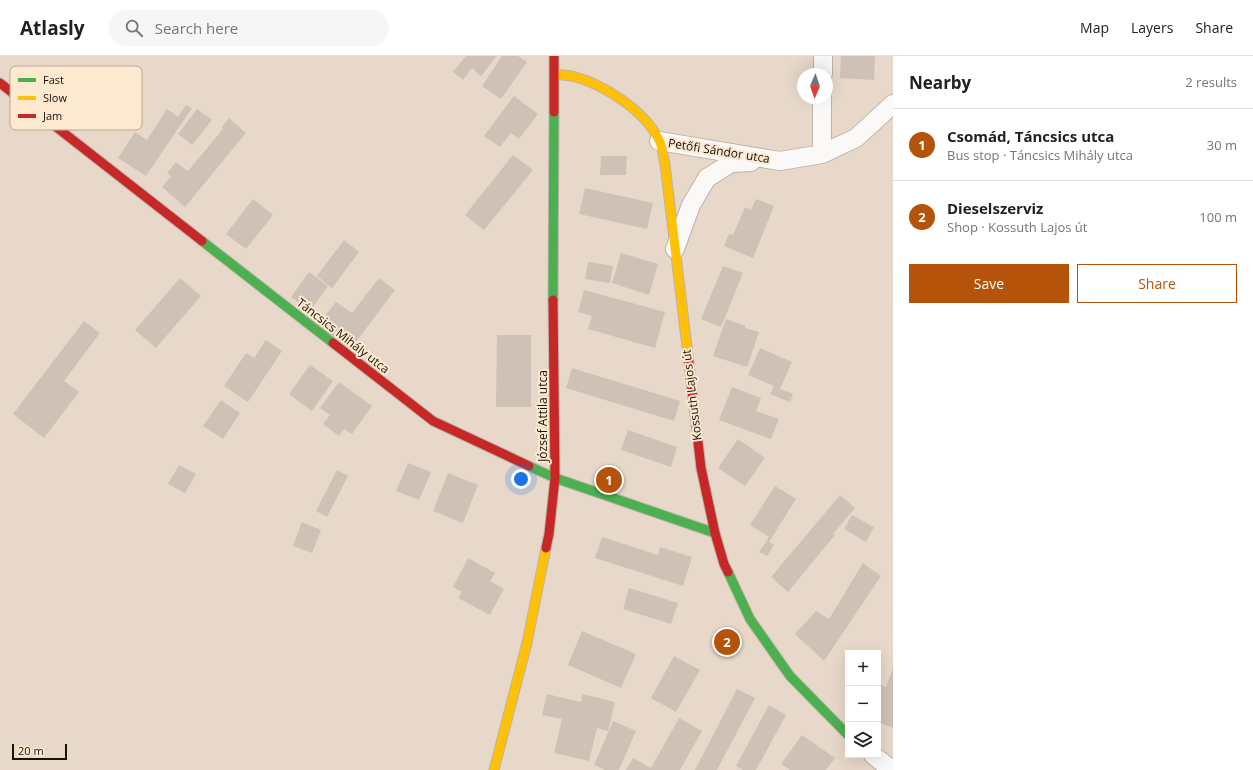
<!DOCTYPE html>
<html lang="en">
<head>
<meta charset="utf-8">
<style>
	:root { --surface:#fff; --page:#f6f6f6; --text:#202124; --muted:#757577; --line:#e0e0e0; --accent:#b45309 }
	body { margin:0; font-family:"Open Sans",sans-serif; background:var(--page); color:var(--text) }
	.controls { position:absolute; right:12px; bottom:12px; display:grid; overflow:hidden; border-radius:0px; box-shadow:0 4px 16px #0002 }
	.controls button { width:36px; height:36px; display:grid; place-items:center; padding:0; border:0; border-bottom:1px solid var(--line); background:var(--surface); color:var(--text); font:20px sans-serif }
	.compass { position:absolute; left:797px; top:12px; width:36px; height:36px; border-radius:50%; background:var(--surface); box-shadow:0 4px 16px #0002; rotate:182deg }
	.scale { position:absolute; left:12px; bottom:10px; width:55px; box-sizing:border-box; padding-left:4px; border:2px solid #1a1107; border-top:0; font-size:11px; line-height:14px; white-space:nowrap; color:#1a1107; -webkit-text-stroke:3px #fde8d0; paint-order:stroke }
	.you { position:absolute; left:521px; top:423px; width:14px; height:14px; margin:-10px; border:3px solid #fff; border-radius:50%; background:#1a73e8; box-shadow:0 0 0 6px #1a73e833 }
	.badge { display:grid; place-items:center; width:26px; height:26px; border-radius:50%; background:var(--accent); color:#fff; font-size:13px; font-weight:700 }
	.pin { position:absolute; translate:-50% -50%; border:2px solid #fff; box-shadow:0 1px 4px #0006 }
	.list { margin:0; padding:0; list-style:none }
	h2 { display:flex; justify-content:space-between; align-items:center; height:52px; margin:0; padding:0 16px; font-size:17px }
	h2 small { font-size:13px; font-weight:400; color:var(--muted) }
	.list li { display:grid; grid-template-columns:26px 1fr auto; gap:12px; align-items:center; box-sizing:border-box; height:72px; padding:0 16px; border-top:1px solid var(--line) }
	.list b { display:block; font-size:15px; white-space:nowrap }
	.list p { margin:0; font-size:13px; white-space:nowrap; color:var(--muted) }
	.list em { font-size:13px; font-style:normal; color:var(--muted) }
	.actions { display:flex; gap:8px; padding:12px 16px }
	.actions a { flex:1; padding:9px 0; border:1px solid var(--accent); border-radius:0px; text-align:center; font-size:14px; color:var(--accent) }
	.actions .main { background:var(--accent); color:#fff }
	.icon { flex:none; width:22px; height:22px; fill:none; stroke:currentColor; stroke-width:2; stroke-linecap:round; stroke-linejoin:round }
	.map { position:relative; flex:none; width:893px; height:714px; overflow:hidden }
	header { display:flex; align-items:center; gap:24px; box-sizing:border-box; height:56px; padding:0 20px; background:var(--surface); border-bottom:1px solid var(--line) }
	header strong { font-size:19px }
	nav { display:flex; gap:22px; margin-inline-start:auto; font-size:14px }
	.search { width:280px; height:36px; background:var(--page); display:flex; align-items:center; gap:10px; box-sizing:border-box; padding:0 14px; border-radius:22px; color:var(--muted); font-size:15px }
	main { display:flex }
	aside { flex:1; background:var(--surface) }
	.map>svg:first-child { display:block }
	.building { fill:#cec2b6 }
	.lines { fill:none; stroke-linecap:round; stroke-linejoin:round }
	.street-casing { stroke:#beb2a6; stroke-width:20 }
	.fast-casing { stroke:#beb2a6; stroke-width:11 }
	.slow-casing { stroke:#beb2a6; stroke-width:11 }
	.jam-casing { stroke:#beb2a6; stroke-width:11 }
	.street { stroke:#fbf9f7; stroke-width:18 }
	.fast { stroke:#4caf50; stroke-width:9 }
	.slow { stroke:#ffc107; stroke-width:9 }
	.jam { stroke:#c62828; stroke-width:9 }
	.labels { text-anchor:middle; stroke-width:4; stroke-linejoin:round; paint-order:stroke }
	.street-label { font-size:12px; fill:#1a1107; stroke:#fde8d0 }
	.key { fill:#fde8d0; stroke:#b9a894; stroke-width:1 }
	.key-label { font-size:11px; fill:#1a1107 }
</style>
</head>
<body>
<header>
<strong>Atlasly</strong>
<div class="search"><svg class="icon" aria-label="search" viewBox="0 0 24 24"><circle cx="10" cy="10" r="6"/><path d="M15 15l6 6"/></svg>Search here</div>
<nav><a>Map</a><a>Layers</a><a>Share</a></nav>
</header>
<main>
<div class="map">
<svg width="893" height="714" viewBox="0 0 893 714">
	<rect width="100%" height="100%" fill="#e7d8c9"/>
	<path class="building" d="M466,0H497L481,20L472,12L463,24L453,16Z
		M502,0H518L527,6L501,43L482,30Z
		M841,0H875L874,24L840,22Z
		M514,40L538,58L519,83L511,77L500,91L484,80Z
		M186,49L192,52L146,120L118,102L135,76L147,84L167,53L178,61Z
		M197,53L212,64L192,89L178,78Z
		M229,62L246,77L185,151L162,131L171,120L167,117L176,106L188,115L223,73L222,71Z
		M513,99L533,114L484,174L465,159Z
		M601,100H627L626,119H600Z
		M585,132L653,147L647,173L579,158Z
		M253,143L273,159L246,193L226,178Z
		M756,143L774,150L753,202L724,190L729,178L733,179L745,151L751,154Z
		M344,184L359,196L332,232L317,220Z
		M621,197L658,208L649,239L612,227Z
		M588,206L613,210L610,227L585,223Z
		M723,210L743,217L721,271L701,263Z
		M309,216L328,230L310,255L291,241Z
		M180,222L201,240L156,292L135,274Z
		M379,222L395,234L350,294L318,269L336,246L352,257Z
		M584,234L665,256L655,292L588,273L592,260L578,256Z
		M726,263L746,270L745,272L759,276L747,311L713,300Z
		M84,265L100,277L64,325L79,336L44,382L13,358Z
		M497,279H531V351H496Z
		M266,284L282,295L248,346L224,330L246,297L254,302Z
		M760,292L792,306L780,333L793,338L790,346L770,338L774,330L748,319Z
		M310,309L333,325L312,355L289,338Z
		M572,312L680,345L674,365L566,332Z
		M339,326L372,350L352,378L344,373L339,380L323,368L330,359L320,352Z
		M732,331L761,342L756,355L779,363L771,383L719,364Z
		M221,344L240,357L223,383L203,370Z
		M628,374L677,391L671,411L621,394Z
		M738,383L765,402L745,430L718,412Z
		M408,407L431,416L419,444L396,435Z
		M179,409L196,418L185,437L168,428Z
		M337,414L348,420L327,461L316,455Z
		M448,417L478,429L463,467L433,455Z
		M775,430L796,443L769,486L774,489L767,500L759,496L769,481L750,469Z
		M840,439L855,452L833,478L835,479L788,536L771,521Z
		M852,459L874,471L866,486L844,473Z
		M302,466L321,474L312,497L293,490Z
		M602,481L658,499L660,491L692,501L683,530L595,502Z
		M468,502L495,517L490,525L504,533L490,559L458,542L462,536L453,531Z
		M863,507L881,520L824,605L795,578L816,555L829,563Z
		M629,532L678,547L671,568L623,553Z
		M582,575L636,598L621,632L568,609Z
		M674,600L700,614L676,656L651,642Z
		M893,612V672L878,666V628L886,631Z
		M737,633L755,642L717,714H695Z
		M547,638L581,646L582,638L615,646L608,675L597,672L589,705L554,697L562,663L542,659Z
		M769,649L786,659L756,714H743L736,710Z
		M679,662L702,675L680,714H626L633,702L651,712Z
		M613,665L636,675L619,714H606L594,709Z
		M802,679L835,702L826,714H790L781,708Z"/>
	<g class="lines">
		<g class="street-casing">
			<path id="street" d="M823,18V0
				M659,85L780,105L822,98L856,82L893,48
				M822,98V42
				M675,193L691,149L707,122L731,107L751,106
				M873,699L892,714"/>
		</g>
		<g class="fast-casing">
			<path id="fast" d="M202,185L333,287
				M553,244L554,56
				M529,410L555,422L715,477
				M728,516L750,563L790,620L848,679"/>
		</g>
		<g class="slow-casing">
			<path id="slow" d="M554,18C560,19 566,19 572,20C604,28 645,55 659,84C663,91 663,100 665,108L688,299
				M494,714L527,587L546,492"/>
		</g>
		<g class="jam-casing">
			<path id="jam" d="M0,27L202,185
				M554,56V0
				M333,287L433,365L529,410
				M688,299L701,412L715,477L724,508L728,516
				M546,492L549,478L555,422L553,244"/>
		</g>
		<use href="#street" class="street"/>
		<use href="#fast" class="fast"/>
		<use href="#slow" class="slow"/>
		<use href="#jam" class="jam"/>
	</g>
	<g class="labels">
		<g class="street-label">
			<text transform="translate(719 95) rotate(9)" y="4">Petőfi Sándor utca</text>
			<text transform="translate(343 280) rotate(38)" y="4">Táncsics Mihály utca</text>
			<text transform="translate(692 339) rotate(-97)" y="4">Kossuth Lajos út</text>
			<text transform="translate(543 360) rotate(-90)" y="4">József Attila utca</text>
		</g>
	</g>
	<rect x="10" y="10" width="132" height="64" rx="6" class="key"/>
	<rect x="18" y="22" width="18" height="4" fill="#4caf50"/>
	<rect x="18" y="40" width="18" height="4" fill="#ffc107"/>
	<rect x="18" y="58" width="18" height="4" fill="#c62828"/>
	<g class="key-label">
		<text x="43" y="28">Fast</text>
		<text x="43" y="46">Slow</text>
		<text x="43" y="64">Jam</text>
	</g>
</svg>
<div class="controls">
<button>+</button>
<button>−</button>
<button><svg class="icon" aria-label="layers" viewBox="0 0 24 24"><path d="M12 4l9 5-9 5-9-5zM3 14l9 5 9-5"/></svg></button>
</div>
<svg class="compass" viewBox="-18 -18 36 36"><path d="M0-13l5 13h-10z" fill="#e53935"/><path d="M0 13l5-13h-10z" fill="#757577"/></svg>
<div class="scale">20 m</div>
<div class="you"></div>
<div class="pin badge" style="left:609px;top:424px">1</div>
<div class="pin badge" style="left:727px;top:586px">2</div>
</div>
<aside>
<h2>Nearby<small>2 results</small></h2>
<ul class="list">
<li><span class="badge">1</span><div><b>Csomád, Táncsics utca</b><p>Bus stop · Táncsics Mihály utca</p></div><em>30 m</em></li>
<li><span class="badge">2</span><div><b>Dieselszerviz</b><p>Shop · Kossuth Lajos út</p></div><em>100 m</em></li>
</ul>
<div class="actions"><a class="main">Save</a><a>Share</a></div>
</aside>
</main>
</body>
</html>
